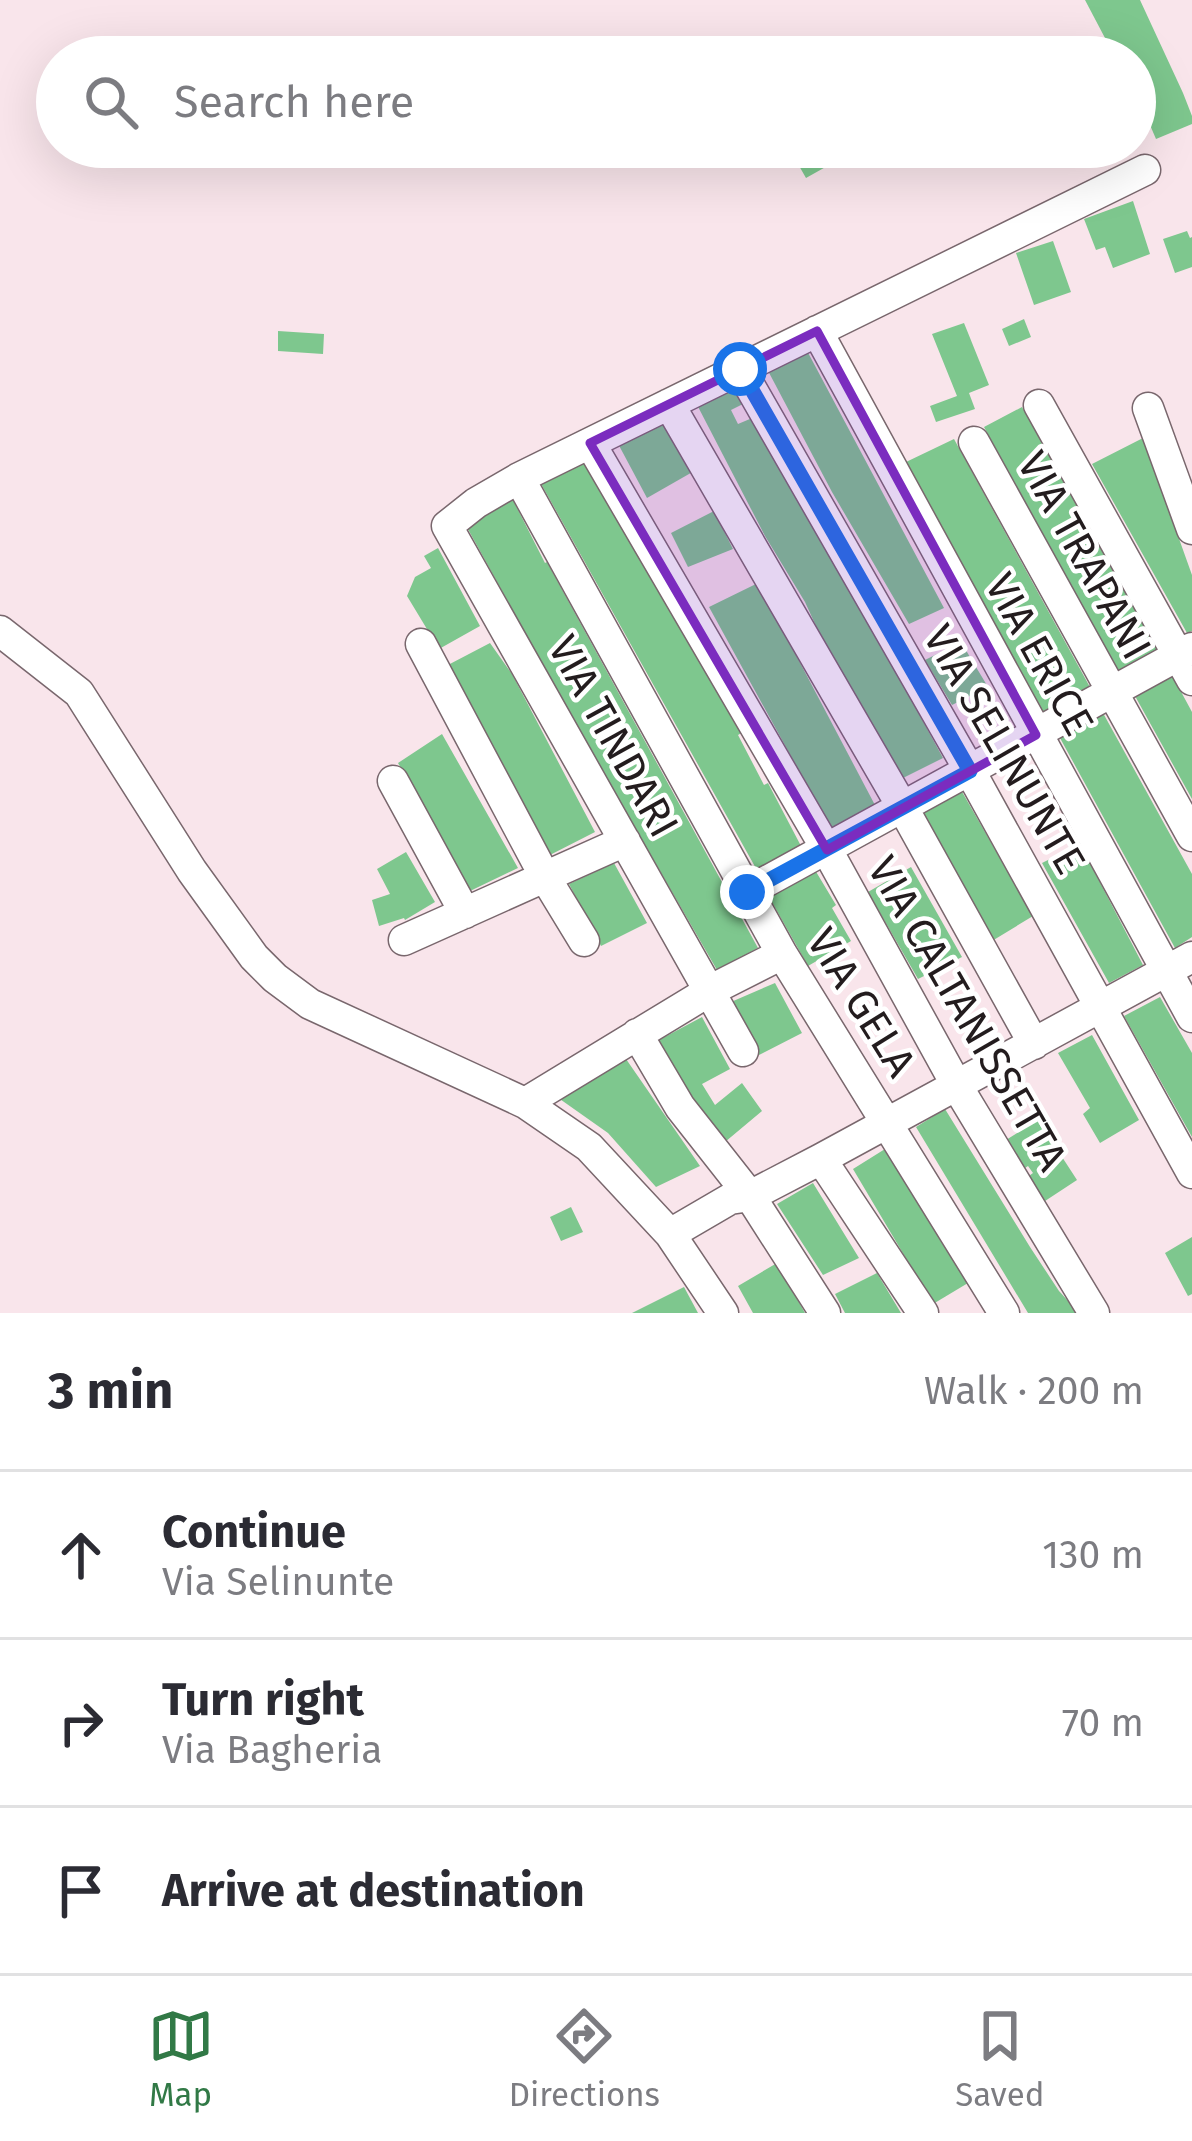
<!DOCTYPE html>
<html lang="en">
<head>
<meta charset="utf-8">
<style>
	:root { --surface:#fff; --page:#f2f2f3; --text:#2b2b33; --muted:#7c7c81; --line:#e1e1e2; --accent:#317946 }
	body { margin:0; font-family:"Fira Sans",sans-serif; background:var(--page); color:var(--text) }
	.stop { position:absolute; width:36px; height:36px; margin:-27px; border:9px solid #1a73e8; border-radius:50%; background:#fff }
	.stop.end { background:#1a73e8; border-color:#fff; box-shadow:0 3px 12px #0008 }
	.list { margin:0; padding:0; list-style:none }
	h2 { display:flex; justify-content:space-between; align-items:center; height:156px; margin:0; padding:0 48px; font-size:51px }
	h2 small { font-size:39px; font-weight:400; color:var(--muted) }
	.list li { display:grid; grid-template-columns:78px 1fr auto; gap:36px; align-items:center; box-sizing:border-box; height:168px; padding:0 48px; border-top:3px solid var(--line) }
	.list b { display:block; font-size:45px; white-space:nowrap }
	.list p { margin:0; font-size:39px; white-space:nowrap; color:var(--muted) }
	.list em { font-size:39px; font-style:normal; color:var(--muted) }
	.icon { flex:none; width:66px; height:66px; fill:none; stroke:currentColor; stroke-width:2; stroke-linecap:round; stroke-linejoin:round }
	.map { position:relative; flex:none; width:1192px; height:1313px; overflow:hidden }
	.search { position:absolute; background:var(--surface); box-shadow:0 12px 48px #0002; left:36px; right:36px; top:36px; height:132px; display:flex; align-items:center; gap:30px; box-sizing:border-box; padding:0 42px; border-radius:66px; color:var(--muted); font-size:45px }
	.sheet { height:660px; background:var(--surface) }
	nav { display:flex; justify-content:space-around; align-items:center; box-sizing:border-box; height:168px; border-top:3px solid var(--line); background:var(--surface); font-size:33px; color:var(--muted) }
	nav a { display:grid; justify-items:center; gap:6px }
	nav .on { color:var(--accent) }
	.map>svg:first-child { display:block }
	.building { fill:#7ec78e }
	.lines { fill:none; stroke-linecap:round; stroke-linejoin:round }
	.minor-casing { stroke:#79676d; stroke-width:33 }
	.minor { stroke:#fff; stroke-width:30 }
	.route { stroke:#1a73e8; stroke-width:15 }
	.marked { fill:#7b2cbf; fill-opacity:0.2; stroke:#7b2cbf; stroke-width:9; stroke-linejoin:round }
	.labels { text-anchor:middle; stroke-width:9; stroke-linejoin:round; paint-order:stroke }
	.street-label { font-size:42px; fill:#231c1e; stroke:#fff }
</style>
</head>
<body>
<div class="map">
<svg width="1192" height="1313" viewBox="0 0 1192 1313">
	<rect width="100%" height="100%" fill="#f9e5eb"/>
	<path class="building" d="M1085,0H1140L1183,93L1192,116V124L1156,139L1135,90V57H1115Z
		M812,147H830L838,160L806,178L794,157Z
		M1133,201L1150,254L1113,268L1105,247L1096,250L1084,219Z
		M1187,231L1190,238L1192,237V267L1175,273L1163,239Z
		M1053,241L1071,292L1034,305L1016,253Z
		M1024,319L1031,337L1009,346L1002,329Z
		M964,323L989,385L969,393L975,409L936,422L930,406L957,396L932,334Z
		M278,331L324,334L323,354L278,351Z
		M805,347L944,608L909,624L832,492L766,367Z
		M735,379L747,402L731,410L738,424L757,416L943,758L903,778L821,637L805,602L765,536L694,399Z
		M1022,407L1159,652L1120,675L984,427Z
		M663,415L696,470L647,498L615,438Z
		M1143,438L1192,575V631L1187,633L1092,464Z
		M954,439L1091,689L1045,715L906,462Z
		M588,456L743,732L738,735L764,785L768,783L801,846L758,872L540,482Z
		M512,498L545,563L547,562L758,948L717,970L582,736L464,522Z
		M714,511L733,549L688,567L671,533Z
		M438,548L480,626L439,649L407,596L415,577L431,568L424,556Z
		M758,583L876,807L832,831L709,607Z
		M961,642L988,687L952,705L925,660Z
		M490,643L512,674L595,832L548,856L446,666Z
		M1172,675L1192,712V799L1135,696Z
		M1103,713L1192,874V937L1175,948L1060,738Z
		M442,734L518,868L470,891L398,763Z
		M961,790L1033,916L992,941L921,812Z
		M1080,844L1143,965L1109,983L1042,863Z
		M406,852L435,902L405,920L404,918L379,926L372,900L390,894L377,869Z
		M614,863L647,923L601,946L569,884Z
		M911,867L962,957L918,979L868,892Z
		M815,870L836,905L832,908L851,941L808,966L769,897Z
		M775,983L802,1033L759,1055L731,1002Z
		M1160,997L1192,1053V1137L1124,1016Z
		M702,1017L730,1069L702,1084L715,1105L742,1083L762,1111L725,1142L687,1092L659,1040Z
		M1092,1035L1139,1120L1100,1143L1083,1114L1090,1108L1058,1053Z
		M626,1059L700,1166L656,1187L608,1133L557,1097Z
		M945,1109L1030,1247L1059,1291L1079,1313H1028L916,1127Z
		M1038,1120L1077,1180L1042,1203L1026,1178L1033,1173L1028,1166L1025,1168L1006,1140Z
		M885,1149L968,1283L933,1304L853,1169Z
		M813,1183L859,1258L823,1275L777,1204Z
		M571,1207L583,1232L561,1241L550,1217Z
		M1192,1237V1294L1188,1296L1165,1253Z
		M777,1263L805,1313H753L738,1286Z
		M877,1273L901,1313H845L835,1294Z
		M684,1287L698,1313H632Z"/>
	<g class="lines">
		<g class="minor-casing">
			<path id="minor" d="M817,331L1192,1017
				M740,369L970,771L1192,1173
				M669,404L903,808L1034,1044
				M1039,405L1192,680
				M1148,408L1192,529
				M974,442L1192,836
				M590,443L827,850L957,1086L1094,1313
				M519,478L782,954L1004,1313
				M0,631L79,693L192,871L254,957L275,978L310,1004L525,1103L589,1147L670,1234L723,1313
				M421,644L545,877L584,941
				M393,781L465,913
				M747,892L1192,648
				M404,940L625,841
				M637,1034L680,1107L750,1196L825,1313
				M743,1051L447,526L476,503L519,478L1145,170
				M525,1103L711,990L782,954
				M821,1159L923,1313
				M670,1234L730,1199L750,1196L821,1159L1192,957"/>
		</g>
		<use href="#minor" class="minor"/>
	</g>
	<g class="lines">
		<path class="route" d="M740,369L970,771L747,892"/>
	</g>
	<path class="marked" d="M817,331L1036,735L827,850L590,443Z"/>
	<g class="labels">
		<g class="street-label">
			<text transform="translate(1085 555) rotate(61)" y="15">VIA TRAPANI</text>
			<text transform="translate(1040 654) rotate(61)" y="15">VIA ERICE</text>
			<text transform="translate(614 736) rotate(61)" y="15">VIA TINDARI</text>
			<text transform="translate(1005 749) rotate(60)" y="15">VIA SELINUNTE</text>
			<text transform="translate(862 1002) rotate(58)" y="15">VIA GELA</text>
			<text transform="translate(968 1013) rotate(60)" y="15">VIA CALTANISSETTA</text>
		</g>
	</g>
</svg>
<div class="stop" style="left:740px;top:369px"></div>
<div class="stop end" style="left:747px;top:892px"></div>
<div class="search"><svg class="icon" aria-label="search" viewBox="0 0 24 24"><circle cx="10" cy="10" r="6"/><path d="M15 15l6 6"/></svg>Search here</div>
</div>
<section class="sheet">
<h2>3 min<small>Walk · 200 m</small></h2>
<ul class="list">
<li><svg class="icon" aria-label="ahead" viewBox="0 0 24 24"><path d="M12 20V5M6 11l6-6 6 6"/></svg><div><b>Continue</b><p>Via Selinunte</p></div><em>130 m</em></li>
<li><svg class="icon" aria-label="right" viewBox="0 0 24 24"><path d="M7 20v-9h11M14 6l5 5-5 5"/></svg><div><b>Turn right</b><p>Via Bagheria</p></div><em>70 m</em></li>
<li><svg class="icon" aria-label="arrive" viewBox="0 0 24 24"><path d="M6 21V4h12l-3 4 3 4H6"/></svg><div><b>Arrive at destination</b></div></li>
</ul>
</section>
<nav>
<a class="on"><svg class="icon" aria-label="map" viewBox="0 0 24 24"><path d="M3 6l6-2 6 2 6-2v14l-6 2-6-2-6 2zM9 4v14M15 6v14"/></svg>Map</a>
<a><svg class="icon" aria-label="directions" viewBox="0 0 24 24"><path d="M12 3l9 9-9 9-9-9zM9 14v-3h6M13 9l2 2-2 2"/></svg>Directions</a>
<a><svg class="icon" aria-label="saved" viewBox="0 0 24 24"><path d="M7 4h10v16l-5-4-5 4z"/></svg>Saved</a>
</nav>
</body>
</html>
